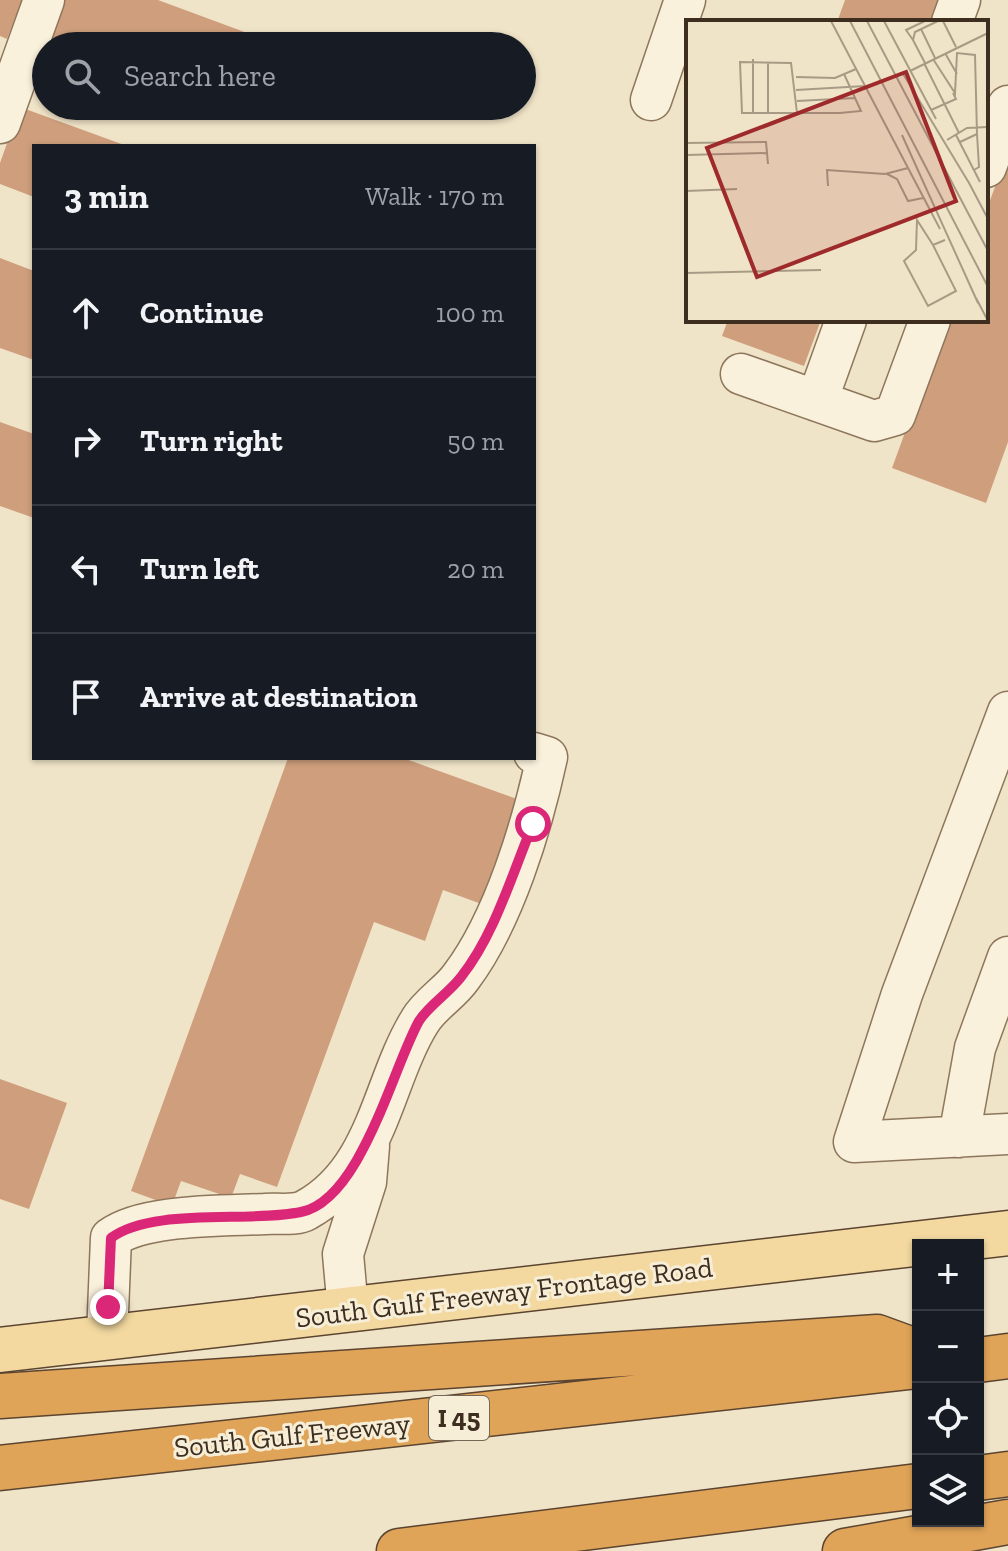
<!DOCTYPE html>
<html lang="en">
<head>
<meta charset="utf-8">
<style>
	:root { --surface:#171b24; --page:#20242c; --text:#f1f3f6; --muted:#9ea1a6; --line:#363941 }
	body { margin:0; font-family:"Zilla Slab",serif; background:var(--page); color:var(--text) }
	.controls { position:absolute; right:24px; bottom:24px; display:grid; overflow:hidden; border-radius:0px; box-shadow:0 2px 6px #0004 }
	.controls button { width:72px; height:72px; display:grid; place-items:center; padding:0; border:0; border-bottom:2px solid var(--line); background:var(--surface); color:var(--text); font:40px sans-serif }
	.stop { position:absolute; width:24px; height:24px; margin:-18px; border:6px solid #db2777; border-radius:50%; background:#fff }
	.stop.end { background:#db2777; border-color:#fff; box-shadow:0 2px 8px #0008 }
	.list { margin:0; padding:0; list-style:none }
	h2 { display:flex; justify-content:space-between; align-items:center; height:104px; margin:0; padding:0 32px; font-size:34px }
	h2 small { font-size:26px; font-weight:400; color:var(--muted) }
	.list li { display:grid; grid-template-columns:52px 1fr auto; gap:24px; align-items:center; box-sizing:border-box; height:128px; padding:0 32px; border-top:2px solid var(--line) }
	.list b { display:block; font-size:30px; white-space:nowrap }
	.list em { font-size:26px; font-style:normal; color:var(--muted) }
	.icon { flex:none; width:44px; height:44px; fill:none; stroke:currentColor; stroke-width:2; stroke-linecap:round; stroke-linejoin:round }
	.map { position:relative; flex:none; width:1008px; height:1551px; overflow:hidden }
	.search { position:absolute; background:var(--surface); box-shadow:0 2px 6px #0004; left:32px; top:32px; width:504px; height:88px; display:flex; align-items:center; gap:20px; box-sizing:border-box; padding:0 28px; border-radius:44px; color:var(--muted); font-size:30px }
	.panel { position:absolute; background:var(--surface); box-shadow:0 2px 6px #0004; left:32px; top:144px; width:504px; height:616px; border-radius:0px }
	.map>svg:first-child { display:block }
	.building { fill:#cf9f7d }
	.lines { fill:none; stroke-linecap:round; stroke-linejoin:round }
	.minor-casing { stroke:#8d765c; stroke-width:43 }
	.major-casing { stroke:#5b4430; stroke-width:47 }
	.highway-casing { stroke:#5b4430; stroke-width:47 }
	.minor { stroke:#faf1dc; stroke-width:40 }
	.major { stroke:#f3d9a0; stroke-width:44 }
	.highway { stroke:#e0a458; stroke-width:44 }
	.route { stroke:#db2777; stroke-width:10 }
	.labels { text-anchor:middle; stroke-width:6; stroke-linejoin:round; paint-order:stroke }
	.shield { fill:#f7eed8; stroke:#756857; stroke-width:2 }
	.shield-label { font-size:26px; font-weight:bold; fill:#3d2e20 }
	.street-label { font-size:28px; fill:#3d2e20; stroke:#f7eed8 }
	.inset-road { fill:none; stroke:#a89b85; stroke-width:2 }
	.view { fill:#9e2a2b; fill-opacity:0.15; stroke:#9e2a2b; stroke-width:4 }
	.inset-edge { fill:none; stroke:#3d2e20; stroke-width:4 }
</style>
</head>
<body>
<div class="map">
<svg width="1008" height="1551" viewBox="0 0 1008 1551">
	<rect width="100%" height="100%" fill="#f0e4c8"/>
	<path class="building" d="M0,0H22L7,39L0,36Z
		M59,0H158L269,41L267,46H58L44,41Z
		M845,0H938L930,22H837Z
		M20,107L127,146H34V197L0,184V163Z
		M1008,152V442L986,503L892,468L946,320H986V211Z
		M0,258L34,271V360L0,348Z
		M728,320H821L804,366L722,336Z
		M0,422L34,434V518L0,506Z
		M288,758H403L525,802L487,906L443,890L425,941L374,922L277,1187L240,1174L231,1198L181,1181L172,1206L131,1191Z
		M0,1079L67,1103L29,1209L0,1199Z"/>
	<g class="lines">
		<g class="minor-casing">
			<path id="minor" d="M952,22L960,0
				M651,100L685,0
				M0,123L44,0
				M986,167L1008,106
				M741,374L874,421L895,415L930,320
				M817,401L846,320
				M1008,712L902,994L854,1142L1008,1134
				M959,1137L975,1048L1008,957
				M348,1310L343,1254L366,1182L369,1146
				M107,1337L111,1238C143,1214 223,1216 265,1214C277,1213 296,1216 306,1210C378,1171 382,1082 420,1021C430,1004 450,993 461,977C504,920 532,826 547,757L534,753"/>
		</g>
		<g class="major-casing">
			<path id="major" d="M0,1350L1008,1233"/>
		</g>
		<g class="highway-casing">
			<path id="highway" d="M978,1360L1008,1356
				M0,1396L877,1337L918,1352
				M0,1468L918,1366
				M978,1478L1008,1474
				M399,1551L918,1486
				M845,1551L1008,1522"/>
		</g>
		<use href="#minor" class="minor"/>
		<use href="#major" class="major"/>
		<use href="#highway" class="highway"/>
	</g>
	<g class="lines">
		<path class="route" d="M108,1307L111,1238C152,1207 249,1223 301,1212C361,1200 393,1067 419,1021C429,1005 449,993 461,977C495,934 512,874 533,824"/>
	</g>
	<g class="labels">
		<rect class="shield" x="429" y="1396" width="60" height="44" rx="6"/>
		<g class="shield-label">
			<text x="459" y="1427">I 45</text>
		</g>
		<g class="street-label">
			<text transform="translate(504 1292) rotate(-7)" y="10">South Gulf Freeway Frontage Road</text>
			<text transform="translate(292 1435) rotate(-6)" y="10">South Gulf Freeway</text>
		</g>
	</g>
	<g transform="translate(686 20)">
		<rect width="302" height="302" fill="#f0e4c8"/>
		<path class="inset-road" d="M145,1L254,209M164,1L302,267M181,1L302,231M198,1L250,99M257,1L270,27M235,9L249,38M227,20L220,10L239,1M259,33L271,54M67,39V93M247,39L269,73L271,33L289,35L291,114L274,122M238,43L273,113M239,43L227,20L229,12L252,1M224,51L302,13M216,52L283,163M110,57L149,58L170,49M110,70L179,66M111,81L169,78M245,90L270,79L267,73M82,93V42M111,93L105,43L54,42L56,93H154L175,91L158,54M216,115L292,283M270,115L294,162M261,120L281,108L302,107M0,123L80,122L82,144M0,135L82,133M288,150L293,147L291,114M201,154L211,159L222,181L237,178M282,161L302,199M142,166L141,150L199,154L222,148M0,171L51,169M247,225L270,271L242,286L218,241L230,230L231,200L247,225L259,220M0,253L135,250M290,278L302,301"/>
		<path class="view" d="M220,52L270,181L71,257L21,128Z"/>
		<rect width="302" height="302" class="inset-edge"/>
	</g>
</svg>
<div class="controls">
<button>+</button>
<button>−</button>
<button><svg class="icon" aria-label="locate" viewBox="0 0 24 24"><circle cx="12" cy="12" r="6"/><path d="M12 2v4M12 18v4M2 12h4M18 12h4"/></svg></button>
<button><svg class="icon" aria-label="layers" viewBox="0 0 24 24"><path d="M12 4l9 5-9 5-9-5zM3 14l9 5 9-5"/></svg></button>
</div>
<div class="stop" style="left:533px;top:824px"></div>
<div class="stop end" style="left:108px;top:1307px"></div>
<div class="search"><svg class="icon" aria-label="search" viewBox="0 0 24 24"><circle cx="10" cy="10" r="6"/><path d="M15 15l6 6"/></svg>Search here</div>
<section class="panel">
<h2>3 min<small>Walk · 170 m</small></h2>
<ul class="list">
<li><svg class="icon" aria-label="ahead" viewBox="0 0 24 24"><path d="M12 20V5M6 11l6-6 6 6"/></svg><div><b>Continue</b></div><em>100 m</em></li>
<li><svg class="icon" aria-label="right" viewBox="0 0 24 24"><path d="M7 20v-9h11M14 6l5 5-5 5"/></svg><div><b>Turn right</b></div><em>50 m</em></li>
<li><svg class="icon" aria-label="left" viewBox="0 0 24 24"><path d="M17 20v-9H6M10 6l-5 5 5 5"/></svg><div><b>Turn left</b></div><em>20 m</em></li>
<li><svg class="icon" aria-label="arrive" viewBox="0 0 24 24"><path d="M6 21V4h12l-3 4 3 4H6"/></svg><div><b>Arrive at destination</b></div></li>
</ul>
</section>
</div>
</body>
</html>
